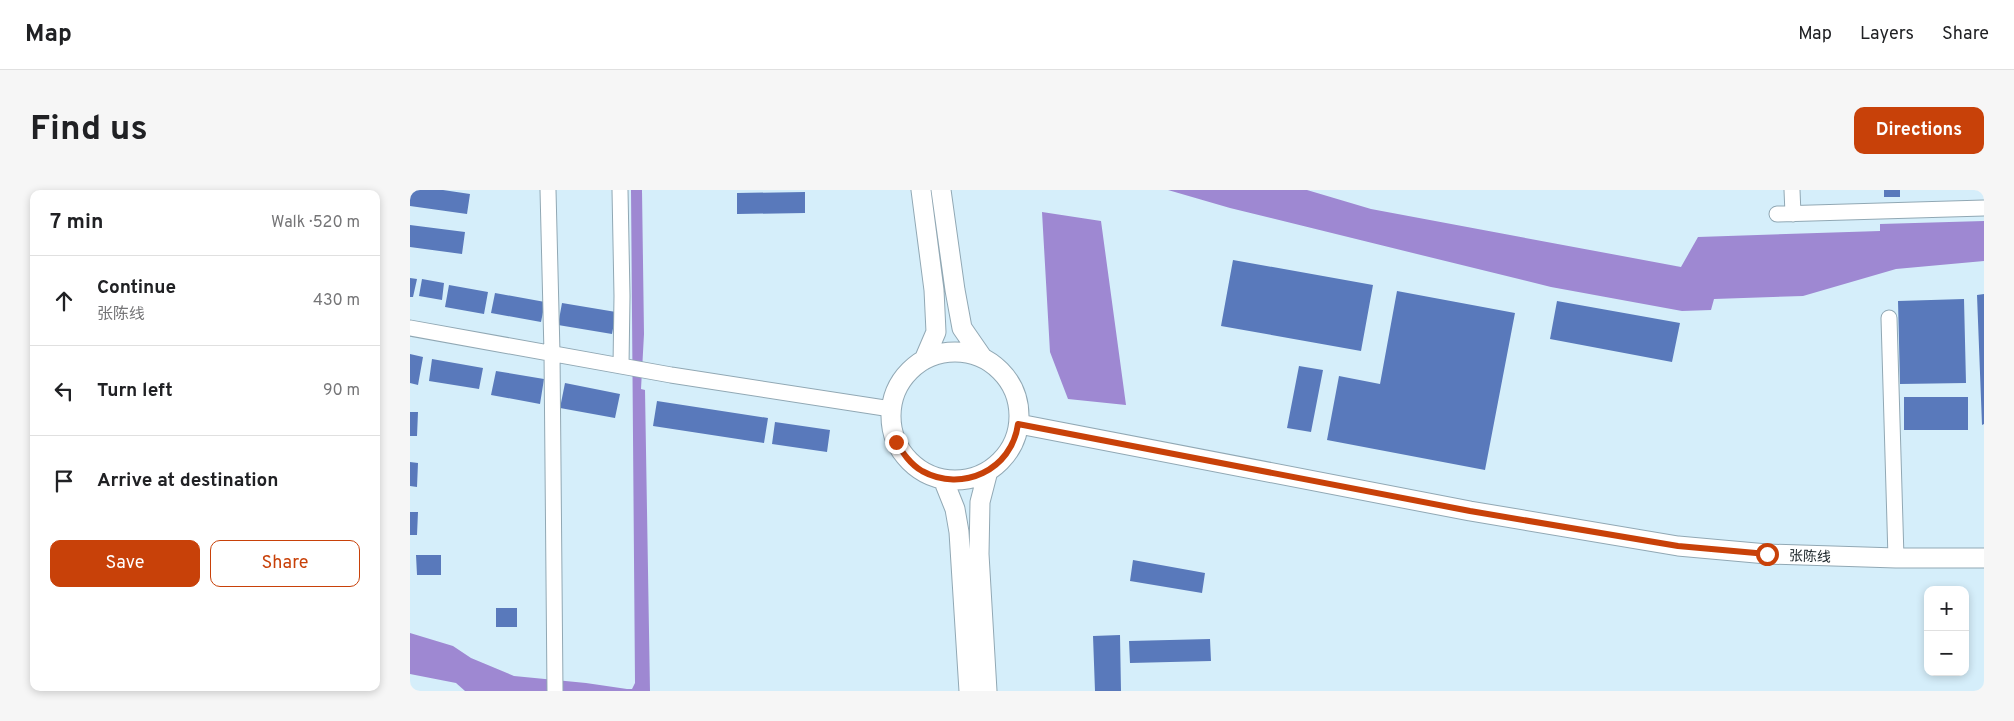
<!DOCTYPE html>
<html lang="en">
<head>
<meta charset="utf-8">
<style>
	:root { --surface:#fff; --page:#f6f6f6; --text:#202124; --muted:#757577; --line:#e0e0e0; --accent:#c84109 }
	body { margin:0; font-family:Overpass,"Noto Sans SC",sans-serif; background:var(--page); color:var(--text) }
	.controls { position:absolute; right:15px; bottom:15px; display:grid; overflow:hidden; border-radius:10px; box-shadow:0 2px 8px #0003 }
	.controls button { width:45px; height:45px; display:grid; place-items:center; padding:0; border:0; border-bottom:1px solid var(--line); background:var(--surface); color:var(--text); font:25px sans-serif }
	.stop { position:absolute; width:15px; height:15px; margin:-11px; border:4px solid #c84109; border-radius:50%; background:#fff }
	.stop.end { background:#c84109; border-color:#fff; box-shadow:0 1px 5px #0008 }
	.list { margin:0; padding:0; list-style:none }
	h2 { display:flex; justify-content:space-between; align-items:center; height:65px; margin:0; padding:0 20px; font-size:21px }
	h2 small { font-size:16px; font-weight:400; color:var(--muted) }
	.list li { display:grid; grid-template-columns:32px 1fr auto; gap:15px; align-items:center; box-sizing:border-box; height:90px; padding:0 20px; border-top:1px solid var(--line) }
	.list b { display:block; font-size:19px; white-space:nowrap }
	.list p { margin:0; font-size:16px; white-space:nowrap; color:var(--muted) }
	.list em { font-size:16px; font-style:normal; color:var(--muted) }
	.actions { display:flex; gap:10px; padding:15px 20px }
	.actions a { flex:1; padding:11px 0; border:1px solid var(--accent); border-radius:10px; text-align:center; font-size:18px; color:var(--accent) }
	.actions .main { background:var(--accent); color:#fff }
	.icon { flex:none; width:28px; height:28px; fill:none; stroke:currentColor; stroke-width:2; stroke-linecap:round; stroke-linejoin:round }
	.map { position:relative; flex:none; width:1574px; height:501px; overflow:hidden; border-radius:10px }
	header { display:flex; align-items:center; gap:30px; box-sizing:border-box; height:70px; padding:0 25px; background:var(--surface); border-bottom:1px solid var(--line) }
	header strong { font-size:24px }
	nav { display:flex; gap:28px; margin-inline-start:auto; font-size:18px }
	.intro { display:flex; align-items:center; justify-content:space-between; box-sizing:border-box; height:120px; padding:0 30px }
	h1 { margin:0; font-size:35px }
	.button { padding:12px 22px; border-radius:10px; background:var(--accent); color:#fff; font-size:18px; font-weight:700 }
	main { display:flex; gap:30px; padding:0 30px }
	aside { flex:1; background:var(--surface); border-radius:10px; box-shadow:0 2px 8px #0003 }
	.map>svg:first-child { display:block }
	.water { fill:#9e88d2 }
	.building { fill:#5979bb }
	.lines { fill:none; stroke-linecap:round; stroke-linejoin:round }
	.minor-casing { stroke:#91a8b4; stroke-width:17 }
	.major-casing { stroke:#91a8b4; stroke-width:21 }
	.minor { stroke:#fff; stroke-width:15 }
	.major { stroke:#fff; stroke-width:19 }
	.route { stroke:#c84109; stroke-width:6 }
	.labels { text-anchor:middle; stroke-width:4; stroke-linejoin:round; paint-order:stroke }
	.street-label { font-size:14px; fill:#242d31; stroke:#fff }
</style>
</head>
<body>
<header>
<strong>Map</strong>
<nav><a>Map</a><a>Layers</a><a>Share</a></nav>
</header>
<div class="intro"><h1>Find us</h1><a class="button">Directions</a></div>
<main>
<aside>
<h2>7 min<small>Walk · 520 m</small></h2>
<ul class="list">
<li><svg class="icon" aria-label="ahead" viewBox="0 0 24 24"><path d="M12 20V5M6 11l6-6 6 6"/></svg><div><b>Continue</b><p>张陈线</p></div><em>430 m</em></li>
<li><svg class="icon" aria-label="left" viewBox="0 0 24 24"><path d="M17 20v-9H6M10 6l-5 5 5 5"/></svg><div><b>Turn left</b></div><em>90 m</em></li>
<li><svg class="icon" aria-label="arrive" viewBox="0 0 24 24"><path d="M6 21V4h12l-3 4 3 4H6"/></svg><div><b>Arrive at destination</b></div></li>
</ul>
<div class="actions"><a class="main">Save</a><a>Share</a></div>
</aside>
<div class="map">
<svg width="1574" height="501" viewBox="0 0 1574 501">
	<rect width="100%" height="100%" fill="#d5eefa"/>
	<path class="water" d="M221,0H232L234,144L231,199L235,200L240,501H55L46,493L0,484V443L43,456L61,468L104,486L176,493L217,499H222L225,493Z
		M758,0H897L961,19L1271,77L1288,47L1470,41V34L1574,31V71L1486,79L1393,106L1304,109L1301,120L1272,121L1141,97L820,18Z
		M632,22L691,31L716,215L658,209L640,162Z"/>
	<path class="building" d="M0,0H33L60,4L57,24L0,16Z
		M1474,0H1490V7H1474Z
		M395,2V23L327,24V3Z
		M0,35L55,42L52,64L0,57Z
		M823,70L963,95L951,161L811,136Z
		M0,88L7,89L3,107H0Z
		M12,89L34,93L32,110L9,106Z
		M39,95L78,102L74,124L35,117Z
		M987,101L1105,123L1075,280L917,250L929,186L970,194Z
		M85,103L135,112L131,132L81,123Z
		M1574,104V234L1572,235L1567,105Z
		M1554,109L1556,193L1490,194L1488,111Z
		M1147,111L1270,133L1262,172L1140,149Z
		M152,113L206,122L202,144L148,135Z
		M0,164L13,167L8,195L0,193Z
		M22,169L73,178L69,199L19,191Z
		M889,176L913,180L901,242L877,238Z
		M86,181L134,189L130,214L81,205Z
		M155,193L210,204L205,228L150,218Z
		M1494,207H1558V240H1494Z
		M247,211L358,228L354,253L243,236Z
		M0,222H8L7,246H0Z
		M365,232L420,240L417,262L362,254Z
		M0,272L8,273L7,297L0,296Z
		M0,322H8L7,345H0Z
		M6,365H31V385H7Z
		M723,370L795,383L792,403L720,391Z
		M86,418H107V437H86Z
		M710,445L711,501H685L683,446Z
		M800,449L801,471L720,473L719,451Z"/>
	<g class="lines">
		<g class="minor-casing">
			<path id="minor" d="M138,0L142,163L145,501
				M210,0L212,106L211,176
				M1382,0L1383,24
				M1367,24L1574,18
				M1479,128L1486,368
				M0,138L261,185L481,219"/>
		</g>
		<g class="major-casing">
			<path id="major" d="M511,0L524,100L526,142L514,170
				M531,0L545,100L552,138L572,167
				M481 226a64 64 0 1 1 128 0a64 64 0 1 1-128 0Z
				M609,234L1060,321L1268,356L1357,364L1486,368H1574
				M533,289L545,319L549,342L559,501
				M577,501L569,364L570,312L578,281"/>
		</g>
		<use href="#minor" class="minor"/>
		<use href="#major" class="major"/>
	</g>
	<g class="lines">
		<path class="route" d="M486,252C493,263 500,274 512,281C552,303 602,280 608,234L1060,321L1268,356L1357,364"/>
	</g>
	<g class="labels">
		<g class="street-label">
			<text transform="translate(1400 366) rotate(2)" y="5">张陈线</text>
		</g>
	</g>
</svg>
<div class="controls">
<button>+</button>
<button>−</button>
</div>
<div class="stop" style="left:1357px;top:364px"></div>
<div class="stop end" style="left:486px;top:252px"></div>
</div>
</main>
</body>
</html>
